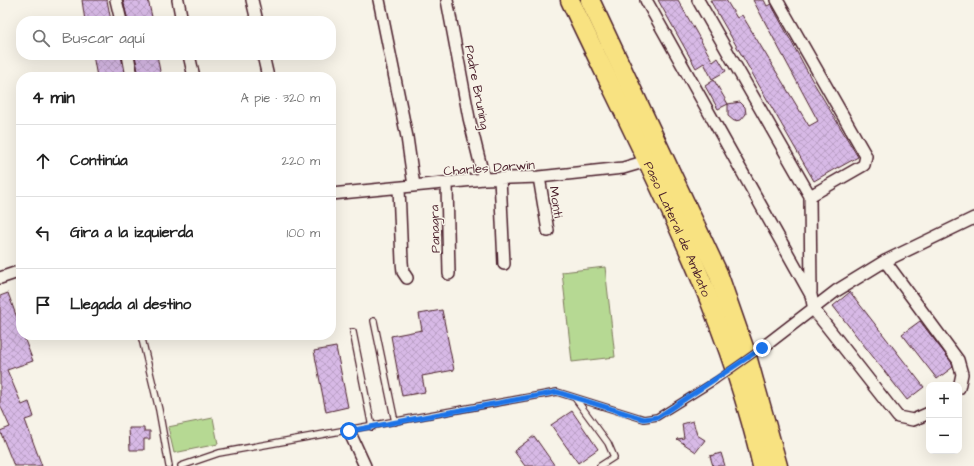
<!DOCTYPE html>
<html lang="es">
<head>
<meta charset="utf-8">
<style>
	:root { --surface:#fff; --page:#f2f2f2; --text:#222; --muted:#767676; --line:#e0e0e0 }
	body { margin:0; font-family:"Architects Daughter",sans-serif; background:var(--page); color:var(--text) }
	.controls { position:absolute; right:12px; bottom:12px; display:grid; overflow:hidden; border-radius:8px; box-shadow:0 4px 16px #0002 }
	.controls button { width:36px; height:36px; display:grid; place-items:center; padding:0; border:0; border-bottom:1px solid var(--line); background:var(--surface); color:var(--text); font:20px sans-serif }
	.stop { position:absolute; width:12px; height:12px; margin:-9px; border:3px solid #1a73e8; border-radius:50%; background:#fff }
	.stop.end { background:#1a73e8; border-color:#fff; box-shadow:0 1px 4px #0008 }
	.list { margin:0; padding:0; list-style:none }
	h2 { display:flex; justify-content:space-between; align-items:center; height:52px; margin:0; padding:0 16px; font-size:17px }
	h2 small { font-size:13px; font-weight:400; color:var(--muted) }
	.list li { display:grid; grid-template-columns:26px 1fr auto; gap:12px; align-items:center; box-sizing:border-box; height:72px; padding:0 16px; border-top:1px solid var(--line) }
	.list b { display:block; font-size:15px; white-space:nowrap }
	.list em { font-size:13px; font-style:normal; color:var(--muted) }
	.icon { flex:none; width:22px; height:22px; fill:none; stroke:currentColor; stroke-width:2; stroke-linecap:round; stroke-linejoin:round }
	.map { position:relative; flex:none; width:974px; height:466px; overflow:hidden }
	.search { position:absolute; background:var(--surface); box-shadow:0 4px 16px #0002; left:16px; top:16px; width:320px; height:44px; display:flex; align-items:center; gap:10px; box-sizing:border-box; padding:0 14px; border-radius:16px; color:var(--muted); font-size:15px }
	.panel { position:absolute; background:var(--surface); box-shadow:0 4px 16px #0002; left:16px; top:72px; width:320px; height:268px; border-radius:16px }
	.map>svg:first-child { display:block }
	.pitch { fill:#b6d993; stroke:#807c5f }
	.building { fill:url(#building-cross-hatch); stroke:#4a1f2b }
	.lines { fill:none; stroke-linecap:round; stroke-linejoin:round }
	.service-casing { stroke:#4a1f2b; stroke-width:8 }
	.minor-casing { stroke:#4a1f2b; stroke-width:14 }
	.trunk-casing { stroke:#4a1f2b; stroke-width:21 }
	.service { stroke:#f7f3e8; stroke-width:5.5 }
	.minor { stroke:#f7f3e8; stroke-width:11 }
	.trunk { stroke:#f8e281; stroke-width:18 }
	.service-bridge-casing { stroke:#4a1f2b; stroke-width:8; stroke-linecap:butt }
	.service-bridge { stroke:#f7f3e8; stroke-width:5.5 }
	.route { stroke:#1a73e8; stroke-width:5 }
	.labels { text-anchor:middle; stroke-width:3; stroke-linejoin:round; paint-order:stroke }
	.street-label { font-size:13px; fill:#4a1f2b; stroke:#f7f3e8 }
</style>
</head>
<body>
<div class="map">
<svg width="974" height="466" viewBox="0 0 974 466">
	<defs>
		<pattern id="building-cross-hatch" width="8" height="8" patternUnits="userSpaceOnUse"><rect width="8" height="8" fill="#d7b9e6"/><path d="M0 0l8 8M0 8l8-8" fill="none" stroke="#ba9fc5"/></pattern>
	</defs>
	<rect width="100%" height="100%" fill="#f7f3e8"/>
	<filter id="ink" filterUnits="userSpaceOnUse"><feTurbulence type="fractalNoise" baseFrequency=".025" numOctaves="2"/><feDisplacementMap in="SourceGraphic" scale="8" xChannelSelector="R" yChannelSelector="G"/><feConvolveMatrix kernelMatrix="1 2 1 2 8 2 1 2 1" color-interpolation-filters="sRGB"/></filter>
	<g filter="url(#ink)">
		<path class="pitch" d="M605,267L615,357L572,362L562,272Z
			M213,418L218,444L174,453L168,427Z"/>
		<path class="building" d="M82,0H107L111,21H85Z
			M123,0H148L153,21H128Z
			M658,0H678L713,62L718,58L726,71L712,79L704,63L696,68Z
			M710,0H726L737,18L742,15L809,126L818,121L753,0H764L767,6L771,4L812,80L858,157L838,168V167L814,181Z
			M93,55H121L125,77H97Z
			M135,55H157L161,77H139Z
			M714,80L728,104L740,102L745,107L746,114L741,120L734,121L728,116V104L718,109L705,86Z
			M850,292L924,387L907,400L833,306Z
			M8,293L21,329V335H23L33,361L7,370L22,405L29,402L34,417L25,420L42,466H14L0,431L10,427L0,405V296Z
			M442,310L454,370L422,376L425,392L402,396L391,336L422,330L419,314Z
			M920,321L952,363L953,367L937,379L902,334Z
			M336,347L348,407L326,412L314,351Z
			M572,411L598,449L578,463L551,425Z
			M693,421L697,435L705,440L696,452L677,439L684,438L682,424Z
			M129,428H144V431H150V439H144V450H130Z
			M534,436L555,466H525L514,451Z
			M721,453L725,466H713L710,456Z"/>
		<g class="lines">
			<g class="service-casing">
				<path id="service" d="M374,321L395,422
					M353,332L372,427
					M141,335L159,410L169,466
					M575,398L608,443L614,457L600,466
					M181,466L219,453L557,392L644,419L657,417L715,381"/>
			</g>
			<g class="minor-casing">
				<path id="minor" d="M116,0L121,21
					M178,0L182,21
					M252,0L257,21
					M379,0L407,137L414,186
					M447,0L469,118L484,179
					M646,0L811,295L814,310L898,417L913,420L929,413
					M698,0L810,196L811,292
					M777,0L866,156L864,165L810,196
					M128,55L132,77
					M189,55L194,77
					M263,55L268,77
					M539,177L548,231
					M500,178L504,264
					M447,184L449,274
					M399,188L402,262L403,272L407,278
					M331,194L484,179L539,177L623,168L647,161
					M885,261L958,360L962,374L959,388
					M0,278L21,271
					M762,348L836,291L885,261L974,218
					M349,431L365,466"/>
			</g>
			<g class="trunk-casing">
				<g id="trunk">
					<path id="s1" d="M570,0C641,152 725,301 762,466"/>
					<path d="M590,0L718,273L747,356L778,466"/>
				</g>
			</g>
			<use href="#service" class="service"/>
			<use href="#minor" class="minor"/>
			<use href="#trunk" class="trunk"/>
			<g class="service-bridge-casing">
				<path id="service-bridge" d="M715,381L762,348"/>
			</g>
			<use href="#service-bridge" class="service-bridge"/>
		</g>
	</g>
	<g class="lines" filter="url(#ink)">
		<path class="route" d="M349,431L557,392L644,419L658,417L762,348"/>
	</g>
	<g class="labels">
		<g class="street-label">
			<text transform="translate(478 87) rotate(79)" y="5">Padre Bruning</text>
			<text transform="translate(489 167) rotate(-4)" y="5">Charles Darwin</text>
			<text transform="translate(557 202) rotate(81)" y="5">Monti</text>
			<text dy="5" stroke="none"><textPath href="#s1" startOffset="253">Paso Lateral de Ambato</textPath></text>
			<text transform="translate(434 229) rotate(-92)" y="5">Panagra</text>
		</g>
	</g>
</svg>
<div class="controls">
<button>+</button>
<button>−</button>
</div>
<div class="stop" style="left:349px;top:431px"></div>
<div class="stop end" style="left:762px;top:348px"></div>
<div class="search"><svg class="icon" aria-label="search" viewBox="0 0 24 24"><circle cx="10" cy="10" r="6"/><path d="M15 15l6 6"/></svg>Buscar aquí</div>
<section class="panel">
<h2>4 min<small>A pie · 320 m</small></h2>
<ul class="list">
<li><svg class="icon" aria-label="ahead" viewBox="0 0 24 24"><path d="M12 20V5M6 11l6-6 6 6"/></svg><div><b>Continúa</b></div><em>220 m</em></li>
<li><svg class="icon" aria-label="left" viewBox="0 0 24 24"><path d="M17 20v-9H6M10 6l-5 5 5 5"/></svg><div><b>Gira a la izquierda</b></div><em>100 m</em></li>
<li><svg class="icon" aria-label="arrive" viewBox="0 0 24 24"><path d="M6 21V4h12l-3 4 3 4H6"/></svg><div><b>Llegada al destino</b></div></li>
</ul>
</section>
</div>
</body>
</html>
